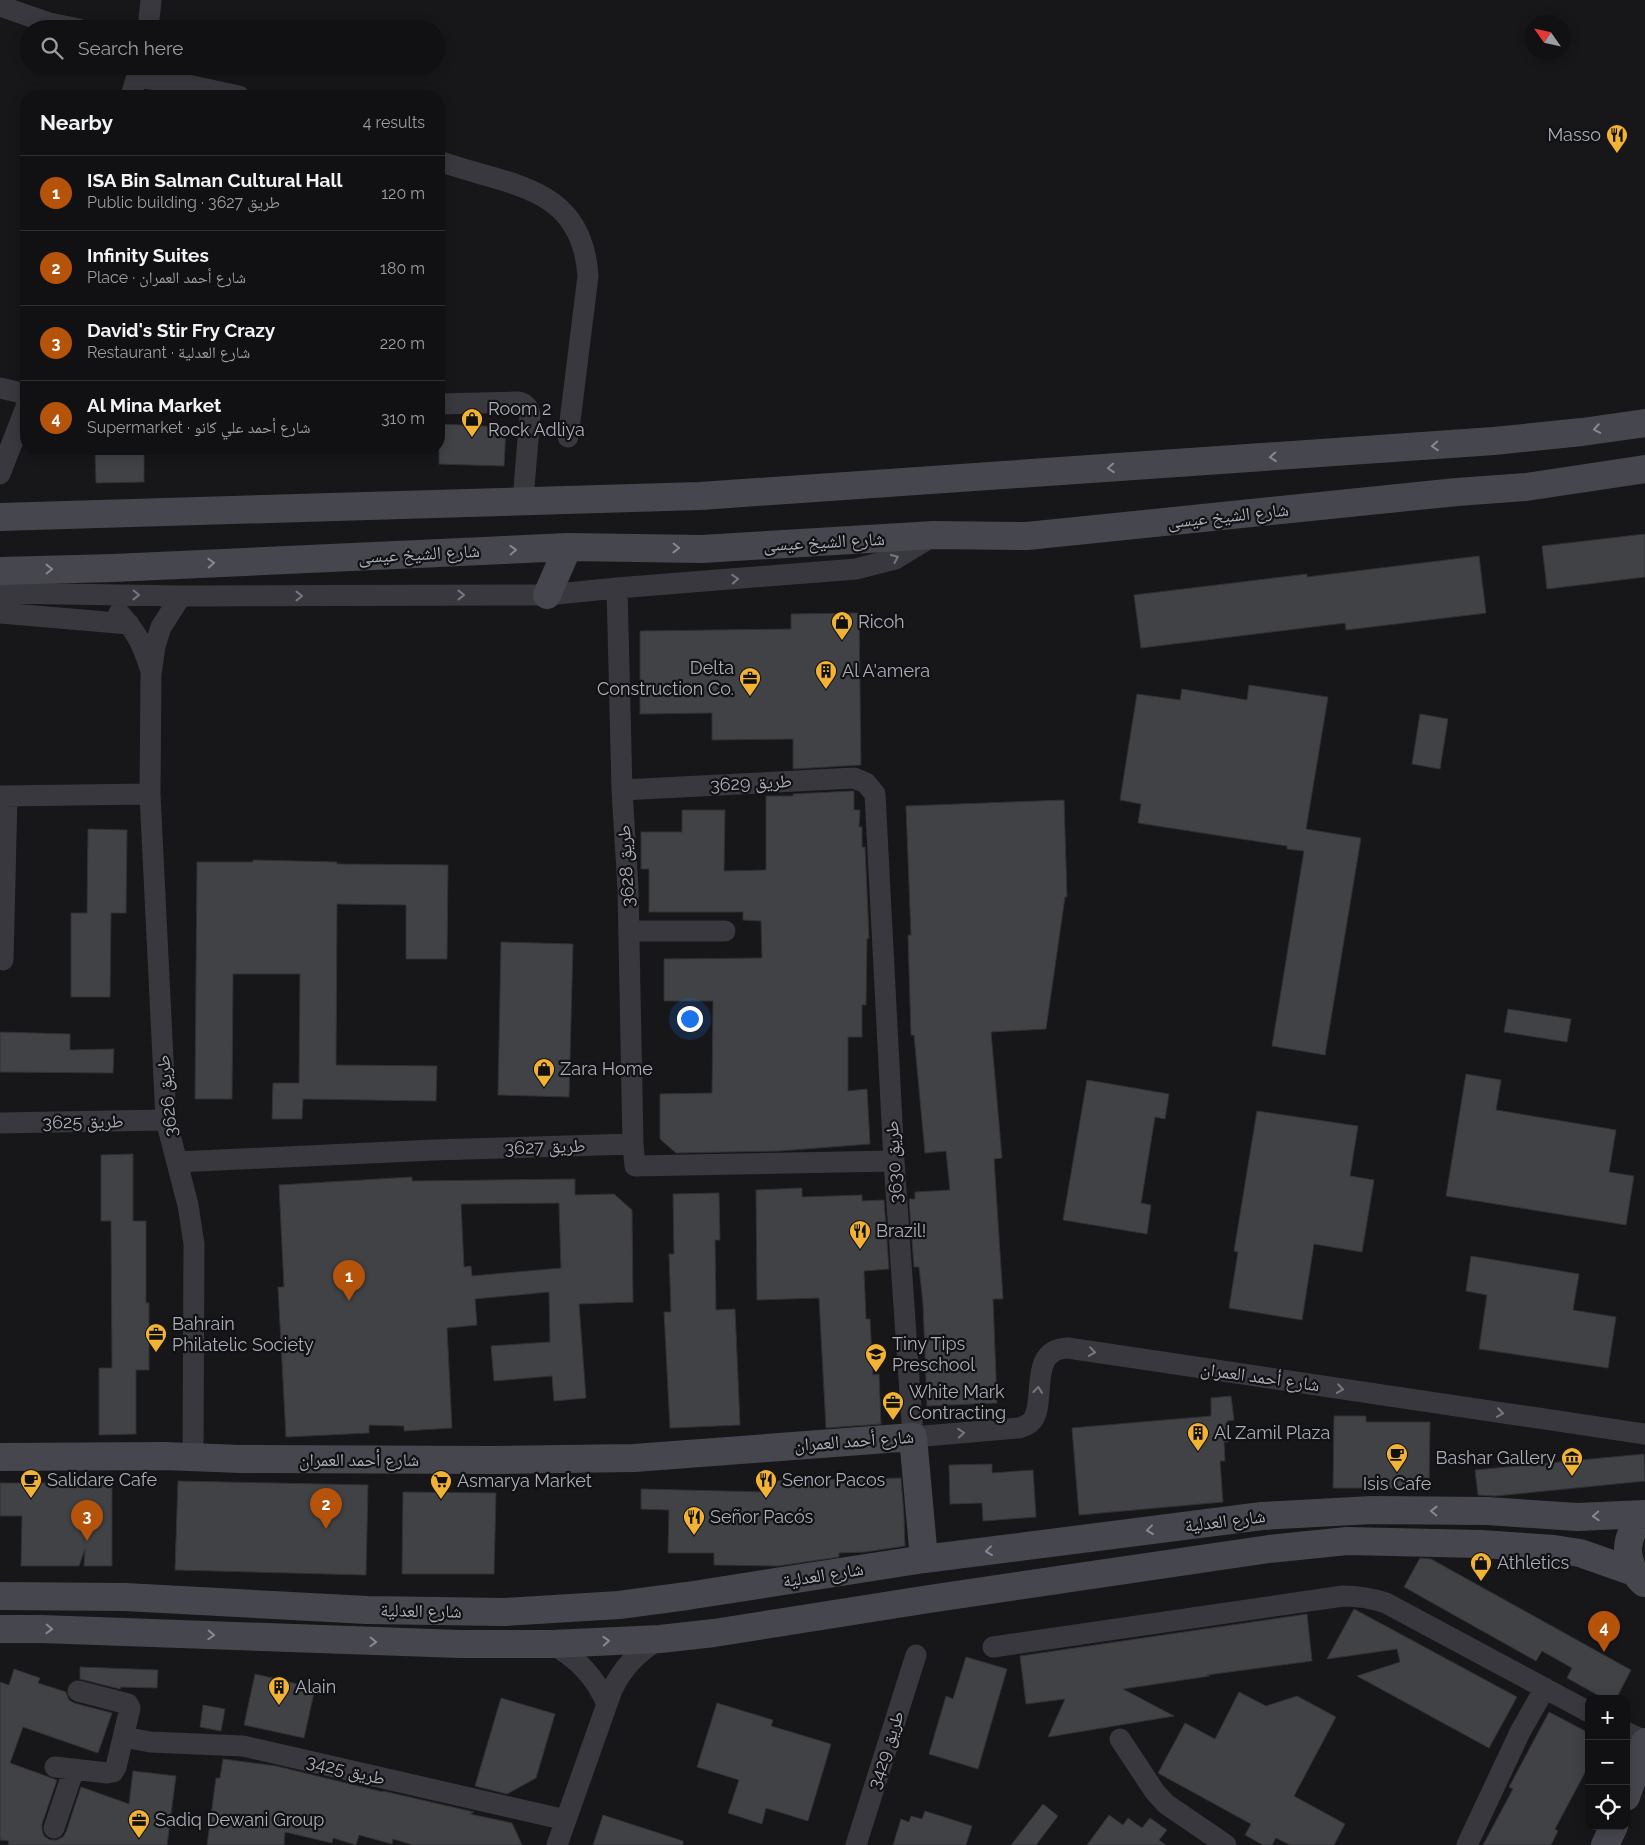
<!DOCTYPE html>
<html lang="en">
<head>
<meta charset="utf-8">
<style>
	:root { --surface:#111113; --page:#1a1a1c; --text:#f1f3f6; --muted:#9c9da0; --line:#303133; --accent:#b45309 }
	body { margin:0; font-family:Raleway,"Noto Naskh Arabic",sans-serif; background:var(--page); color:var(--text) }
	.controls { position:absolute; right:15px; bottom:15px; display:grid; overflow:hidden; border-radius:10px; box-shadow:0 2px 12px #0003 }
	.controls button { width:45px; height:45px; display:grid; place-items:center; padding:0; border:0; border-bottom:1px solid var(--line); background:var(--surface); color:var(--text); font:25px sans-serif }
	.compass { position:absolute; left:1525px; top:15px; width:45px; height:45px; border-radius:50%; background:var(--surface); box-shadow:0 2px 12px #0003; rotate:304deg }
	.you { position:absolute; left:689px; top:1018px; width:18px; height:18px; margin:-12px; border:4px solid #fff; border-radius:50%; background:#1a73e8; box-shadow:0 0 0 8px #1a73e833 }
	.badge { display:grid; place-items:center; width:32px; height:32px; border-radius:50%; background:var(--accent); color:#fff; font-size:16px; font-weight:700 }
	.pin { position:absolute; translate:-50% -41px; filter:drop-shadow(0 1px 2px #0008) }
	.pin::after { content:''; position:absolute; top:26px; width:18px; height:15px; background:inherit; clip-path:polygon(0 0,100% 0,50% 100%) }
	.list { margin:0; padding:0; list-style:none }
	h2 { display:flex; justify-content:space-between; align-items:center; height:65px; margin:0; padding:0 20px; font-size:21px }
	h2 small { font-size:16px; font-weight:400; color:var(--muted) }
	.list li { display:grid; grid-template-columns:32px 1fr auto; gap:15px; align-items:center; box-sizing:border-box; height:75px; padding:0 20px; border-top:1px solid var(--line) }
	.list b { display:block; font-size:19px; white-space:nowrap }
	.list p { margin:0; font-size:16px; white-space:nowrap; color:var(--muted) }
	.list em { font-size:16px; font-style:normal; color:var(--muted) }
	.icon { flex:none; width:28px; height:28px; fill:none; stroke:currentColor; stroke-width:2; stroke-linecap:round; stroke-linejoin:round }
	.map { position:relative; flex:none; width:1645px; height:1845px; overflow:hidden }
	.search { position:absolute; background:var(--surface); box-shadow:0 2px 12px #0003; left:20px; top:20px; width:425px; height:55px; display:flex; align-items:center; gap:12px; box-sizing:border-box; padding:0 18px; border-radius:28px; color:var(--muted); font-size:19px }
	.panel { position:absolute; background:var(--surface); box-shadow:0 2px 12px #0003; left:20px; top:90px; width:425px; height:365px; border-radius:20px }
	.map>svg:first-child { display:block }
	.building { fill:#414246; stroke:#313135; fill-rule:evenodd }
	.lines { fill:none; stroke-linecap:round; stroke-linejoin:round }
	.street { stroke:#38383e; stroke-width:21 }
	.secondary { stroke:#46474e; stroke-width:28 }
	.oneway { stroke:#868993 }
	.oneway2 { stroke:#767881 }
	.labels { text-anchor:middle; stroke-width:4.5; stroke-linejoin:round; paint-order:stroke }
	.poi-label { font-size:18px; fill:#a9adb8; stroke:#121214; text-anchor:start }
	.street-label { font-size:18px; fill:#a9adb8; stroke:#121214 }
</style>
</head>
<body>
<div class="map">
<svg width="1645" height="1845" viewBox="0 0 1645 1845">
	<rect width="100%" height="100%" fill="#171719"/>
	<path class="building" d="M439,424L506,427L504,466L439,464Z
		M95,449H144V482L96,483Z
		M1645,534V577L1547,589L1542,546Z
		M1479,556L1486,613L1346,630L1345,623L1141,648L1134,595L1307,574V577Z
		M859,613L861,765L793,769V739L712,740V713L640,714V631L791,629V614Z
		M1249,685L1328,697L1306,829L1361,838L1325,1055L1272,1046L1304,851L1287,849V846L1138,823L1141,804L1120,800L1137,694L1180,700L1182,689L1247,700Z
		M1420,714L1448,719L1440,769L1412,764Z
		M852,791H854V810H860L859,827H862V847H865L869,938L867,939L866,1005H862V1037H848V1091L867,1089L870,1144L779,1151L676,1153L660,1139V1094L712,1093L713,1001H664V959L762,958L761,921L743,920V912H649V869H641V832H682V810H725L724,871L766,870V796H793V794Z
		M1064,800L1067,897H1065L1046,1029L991,1032L1002,1158L994,1159L1003,1299H993L997,1403L927,1406L923,1304L919,1267H914L909,1199H915V1192L950,1190L946,1151L925,1153L914,1035H911L908,935H911L906,806Z
		M88,829L127,830L126,913H111L110,997H71V913H87Z
		M253,860L337,862V864L448,865L447,959H406V905L337,904L336,1065L437,1066L436,1101L303,1099L302,1119H272L273,1083H299L300,974H233L232,1099H195L197,862H253Z
		M501,942L573,944L569,1097L498,1095Z
		M1508,1009L1571,1019L1567,1042L1504,1032Z
		M0,1032L70,1034V1050L114,1049L113,1073L0,1072Z
		M1466,1074L1501,1080L1496,1110L1616,1130L1609,1172L1634,1176L1626,1225L1446,1196Z
		M1087,1080L1169,1094L1165,1119L1155,1117L1141,1203L1151,1205L1147,1234L1063,1220Z
		M1257,1111L1358,1126L1350,1176L1374,1180L1362,1252L1314,1244L1302,1320L1229,1308L1238,1252L1234,1251Z
		M133,1154V1221H146V1303H149V1370H136V1434L99,1435V1368H112L111,1221H101V1155Z
		M412,1177V1181L575,1179V1195L614,1194L632,1210L633,1302L579,1304L586,1398L554,1401L552,1376L494,1381L491,1346L550,1342L549,1292L475,1299L477,1325L447,1328L452,1428L404,1431V1426L369,1425V1433L286,1437L278,1287H284L279,1185ZM559,1203L561,1268L472,1276L471,1266L464,1267L461,1204Z
		M802,1188V1197L862,1195V1201L884,1200L889,1269L864,1271L866,1319H870L873,1375L879,1374L881,1424L826,1428L819,1298L757,1300L756,1190Z
		M719,1193L720,1240H715L716,1310L735,1309L740,1425L670,1428L664,1312H671L669,1254H674L673,1194Z
		M1471,1256L1579,1274L1573,1310L1616,1317L1608,1368L1479,1349L1487,1295L1466,1291Z
		M1231,1396L1234,1420L1227,1421L1228,1442H1224L1225,1461H1220L1223,1502L1079,1515L1072,1428L1211,1416V1398Z
		M1334,1416H1366V1422H1430L1429,1488H1333Z
		M1644,1454L1645,1481L1496,1496L1478,1495L1475,1470Z
		M992,1464V1473L1033,1470L1036,1517L983,1521L982,1503L950,1504L949,1465Z
		M901,1478L904,1516L905,1546L865,1552L839,1553V1557L778,1566L714,1565V1553H668L669,1510L641,1509V1489L766,1492V1481Z
		M178,1481L368,1485L366,1575L175,1570Z
		M0,1483H112V1566H84L85,1549L79,1566H21L22,1516H0Z
		M403,1492L496,1493L494,1574H402Z
		M1420,1558L1431,1559L1631,1670L1616,1699H1605L1567,1678L1572,1668L1542,1651L1536,1661L1404,1587Z
		M1354,1609L1517,1697L1489,1748L1357,1676L1400,1662L1397,1649L1327,1659Z
		M1307,1614L1312,1661L1207,1675L1210,1676L1123,1689L1174,1716L1048,1737L1065,1699L1026,1704L1020,1656Z
		M966,1657L1007,1669L978,1769L929,1754L946,1696L953,1699Z
		M80,1667L158,1670L157,1688L121,1687L120,1689L80,1679Z
		M14,1669L40,1678L38,1683L66,1692L69,1700L74,1703L112,1713L98,1753L23,1727L10,1763L57,1780L42,1824V1830L44,1836L50,1840H57L63,1837L66,1832L81,1787L129,1804L133,1771L176,1776L167,1845H8L9,1841L0,1840V1682L9,1685Z
		M255,1674L315,1688L304,1738L244,1725Z
		M1239,1692L1266,1706L1297,1696L1336,1717L1294,1796L1345,1824L1334,1845H1290L1276,1838L1272,1845H1263L1245,1835L1251,1824L1158,1773L1185,1723L1215,1739Z
		M501,1698L555,1714L536,1778L507,1794L475,1786Z
		M717,1703L773,1720L771,1726L831,1744L808,1821L766,1808L762,1824L728,1813L739,1780L697,1767Z
		M203,1705L225,1709L221,1731L200,1727Z
		M1549,1712L1589,1733V1765L1555,1829L1558,1831L1551,1845H1483L1513,1789L1509,1787Z
		M223,1759L276,1766L383,1792V1791L474,1812L470,1814L512,1823L522,1845H413L393,1839L392,1844L359,1835L356,1845L333,1838L332,1843L285,1832L284,1845H207L216,1778H220Z
		M1043,1804L1058,1816L1036,1845H1011Z
		M925,1811L972,1826L966,1845H893L901,1819L909,1822L911,1816L922,1819Z
		M603,1815L683,1841V1845H593Z
		M1109,1815L1123,1825L1128,1818L1142,1828L1150,1818L1167,1830L1159,1840L1166,1845H1087Z"/>
	<g class="lines">
		<path class="street" d="M0,6L49,23L79,29
			M148,29L151,0
			M137,77L178,83L239,96
			M131,96L140,66
			M439,161C508,186 582,184 588,276L568,437
			M0,388L26,394
			M439,404L519,402C526,404 529,407 530,415L523,500
			M0,474L26,407
			M617,588L622,790L628,889L633,1144
			M0,593L181,596L547,595L617,588L856,569L895,559L933,536
			M181,596L161,627L155,646L151,674L150,794L166,1120L188,1205L194,1244L193,1457
			M0,613L129,624
			M119,613C137,633 142,643 150,668
			M622,790L854,778L866,783L875,794L894,1161L913,1437L1019,1428C1022,1427 1027,1425 1030,1423C1049,1407 1025,1349 1068,1348L1645,1434
			M0,796L150,794
			M629,931H725
			M3,960L7,796
			M0,1123L166,1120
			M177,1162L433,1150L633,1144L635,1166L894,1161
			M552,1644C578,1659 595,1677 607,1704
			M993,1647L1343,1596C1358,1596 1371,1598 1386,1603L1589,1712
			M1626,1732L1645,1741
			M124,1737L150,1742L243,1746L566,1820
			M1120,1739L1155,1792L1166,1804L1226,1845
			M55,1767L107,1773L113,1772L116,1767L130,1708L128,1704L78,1691
			M54,1828L74,1769
			M557,1845L612,1690C623,1667 638,1652 660,1639
			M856,1845L916,1655
			M1467,1845L1520,1732L1545,1688"/>
		<path class="secondary" d="M0,517L700,496L1494,441L1582,432L1645,423
			M0,571L113,568L568,547L702,549L934,535L1027,536L1457,492L1526,487L1645,469
			M547,595L568,547
			M0,1457L164,1456L240,1459L495,1460L634,1458L913,1437L924,1559
			M1644,1583C1621,1562 1624,1535 1645,1515
			M0,1596L125,1597L367,1610L504,1612L619,1605L687,1596L924,1559L1262,1516L1372,1510L1487,1511L1577,1517L1645,1514
			M0,1629H41L460,1644H552L660,1639L714,1633L929,1599L1269,1549L1347,1541L1481,1544L1554,1549L1580,1553L1634,1572
			M1626,1797L1645,1742
			M1605,1845L1614,1826"/>
	</g>
	<defs><path id="oneway-chevron" d="M-2-3.5L2.5 0L-2 3.5" fill="none" stroke-width="1.6" stroke-linecap="round" stroke-linejoin="round" transform="scale(1.25)"/></defs>
	<g class="oneway">
		<use href="#oneway-chevron" transform="translate(1597 429) rotate(170)"/>
		<use href="#oneway-chevron" transform="translate(1435 446) rotate(176)"/>
		<use href="#oneway-chevron" transform="translate(1273 457) rotate(176)"/>
		<use href="#oneway-chevron" transform="translate(1111 468) rotate(176)"/>
		<use href="#oneway-chevron" transform="translate(676 548) rotate(1)"/>
		<use href="#oneway-chevron" transform="translate(513 550) rotate(-3)"/>
		<use href="#oneway-chevron" transform="translate(211 563) rotate(-3)"/>
		<use href="#oneway-chevron" transform="translate(49 569) rotate(-1)"/>
		<use href="#oneway-chevron" transform="translate(1434 1511) rotate(-179)"/>
		<use href="#oneway-chevron" transform="translate(1596 1516) rotate(177)"/>
		<use href="#oneway-chevron" transform="translate(1150 1530) rotate(173)"/>
		<use href="#oneway-chevron" transform="translate(989 1551) rotate(173)"/>
		<use href="#oneway-chevron" transform="translate(49 1629) rotate(2)"/>
		<use href="#oneway-chevron" transform="translate(211 1635) rotate(2)"/>
		<use href="#oneway-chevron" transform="translate(606 1641) rotate(-3)"/>
		<use href="#oneway-chevron" transform="translate(373 1642) rotate(2)"/>
	</g>
	<g class="oneway2">
		<use href="#oneway-chevron" transform="translate(895 558) rotate(-24)"/>
		<use href="#oneway-chevron" transform="translate(735 579) rotate(-4)"/>
		<use href="#oneway-chevron" transform="translate(136 595) rotate(1)"/>
		<use href="#oneway-chevron" transform="translate(461 595)"/>
		<use href="#oneway-chevron" transform="translate(299 596)"/>
		<use href="#oneway-chevron" transform="translate(1092 1352) rotate(8)"/>
		<use href="#oneway-chevron" transform="translate(1340 1389) rotate(8)"/>
		<use href="#oneway-chevron" transform="translate(1038 1390) rotate(-83)"/>
		<use href="#oneway-chevron" transform="translate(1500 1413) rotate(8)"/>
		<use href="#oneway-chevron" transform="translate(961 1433) rotate(-5)"/>
	</g>
	<defs>
		<g id="restaurant-pin" transform="scale(1.125)"><path d="M0 17L-7.5 6A9.5 9.5 0 1 1 7.5 6Z" fill="#f2b335" stroke="#121214"/><path d="M-5-6h1v4h1v-4h1v4h1v-4h1v5L-1.5 .5V6h-2V.5L-5-1ZM5-6V6H3V1.5H1.5Q1.5-4 5-6Z" fill="#111"/></g>
		<g id="shop-pin" transform="scale(1.125)"><path d="M0 17L-7.5 6A9.5 9.5 0 1 1 7.5 6Z" fill="#f2b335" stroke="#121214"/><path d="M-5-2.5h2.3a2.7 3.5 0 0 1 5.4 0H5L5.5 6h-11ZM-1.5-2.5h3a1.5 2.3 0 0 0-3 0Z" fill="#111"/></g>
		<g id="building-pin" transform="scale(1.125)"><path d="M0 17L-7.5 6A9.5 9.5 0 1 1 7.5 6Z" fill="#f2b335" stroke="#121214"/><path d="M-4-6H4V6H1V3H-1V6H-4ZM-2.5-4.3h1.7v1.8h-1.7ZM.8-4.3h1.7v1.8H.8ZM-2.5-1h1.7V.8h-1.7ZM.8-1h1.7V.8H.8Z" fill="#111"/></g>
		<g id="office-pin" transform="scale(1.125)"><path d="M0 17L-7.5 6A9.5 9.5 0 1 1 7.5 6Z" fill="#f2b335" stroke="#121214"/><path d="M-6-3h4V-5.5h4V-3h4V5H-6ZM-1-4.5V-3h2v-1.5ZM-6 0V1H6V0Z" fill="#111"/></g>
		<g id="school-pin" transform="scale(1.125)"><path d="M0 17L-7.5 6A9.5 9.5 0 1 1 7.5 6Z" fill="#f2b335" stroke="#121214"/><path d="M0-5L7-2L0 1L-7-2ZM-4 1L0 2.5L4 1V4Q0 6-4 4Z" fill="#111"/></g>
		<g id="cafe-pin" transform="scale(1.125)"><path d="M0 17L-7.5 6A9.5 9.5 0 1 1 7.5 6Z" fill="#f2b335" stroke="#121214"/><path d="M-5.5-4.5H6V0H3Q3 3.5 0 3.5H-2.5Q-5.5 3.5-5.5 0ZM3-3.2v2h1.7v-2ZM-6 4.5H4V6H-6Z" fill="#111"/></g>
		<g id="museum-pin" transform="scale(1.125)"><path d="M0 17L-7.5 6A9.5 9.5 0 1 1 7.5 6Z" fill="#f2b335" stroke="#121214"/><path d="M0-6L6-3V-2H-6V-3ZM-5-1h2V3h-2ZM-1-1h2V3h-2ZM3-1h2V3H3ZM-6 4H6V6H-6Z" fill="#111"/></g>
		<g id="supermarket-pin" transform="scale(1.125)"><path d="M0 17L-7.5 6A9.5 9.5 0 1 1 7.5 6Z" fill="#f2b335" stroke="#121214"/><path d="M-6-5.5h2.5l.6 2H6L4.5 2H-2.5L-4.4-4H-6ZM-1.5 3.2a1.3 1.3 0 1 0 .1 0ZM3 3.2a1.3 1.3 0 1 0 .1 0Z" fill="#111"/></g>
	</defs>
	<g fill-rule="evenodd">
		<use href="#restaurant-pin" x="1617" y="135"/>
		<use href="#shop-pin" x="472" y="419"/>
		<use href="#shop-pin" x="842" y="622"/>
		<use href="#building-pin" x="826" y="671"/>
		<use href="#office-pin" x="750" y="678"/>
		<use href="#shop-pin" x="544" y="1069"/>
		<use href="#restaurant-pin" x="860" y="1231"/>
		<use href="#office-pin" x="156" y="1334"/>
		<use href="#school-pin" x="876" y="1354"/>
		<use href="#office-pin" x="893" y="1402"/>
		<use href="#building-pin" x="1198" y="1433"/>
		<use href="#cafe-pin" x="1397" y="1454"/>
		<use href="#museum-pin" x="1572" y="1458"/>
		<use href="#cafe-pin" x="31" y="1480"/>
		<use href="#restaurant-pin" x="766" y="1480"/>
		<use href="#supermarket-pin" x="441" y="1481"/>
		<use href="#restaurant-pin" x="694" y="1517"/>
		<use href="#shop-pin" x="1481" y="1563"/>
		<use href="#building-pin" x="279" y="1687"/>
		<use href="#office-pin" x="139" y="1820"/>
	</g>
	<g class="labels">
		<g class="poi-label">
			<text x="1601" y="141" text-anchor="end">Masso</text>
			<text x="488" y="415">Room 2<tspan x="488" dy="21">Rock Adliya</tspan></text>
			<text x="858" y="628">Ricoh</text>
			<text x="734" y="674" text-anchor="end">Delta<tspan x="734" dy="21">Construction Co.</tspan></text>
			<text x="842" y="677">Al A'amera</text>
			<text x="560" y="1075">Zara Home</text>
			<text x="876" y="1237">Brazil!</text>
			<text x="172" y="1330">Bahrain<tspan x="172" dy="21">Philatelic Society</tspan></text>
			<text x="892" y="1350">Tiny Tips<tspan x="892" dy="21">Preschool</tspan></text>
			<text x="909" y="1398">White Mark<tspan x="909" dy="21">Contracting</tspan></text>
			<text x="1214" y="1439">Al Zamil Plaza</text>
			<text x="1556" y="1464" text-anchor="end">Bashar Gallery</text>
			<text x="47" y="1486">Salidare Cafe</text>
			<text x="782" y="1486">Senor Pacos</text>
			<text x="457" y="1487">Asmarya Market</text>
			<text x="1397" y="1490" text-anchor="middle">Isis Cafe</text>
			<text x="710" y="1523">Señor Pacós</text>
			<text x="1497" y="1569">Athletics</text>
			<text x="295" y="1693">Alain</text>
			<text x="155" y="1826">Sadiq Dewani Group</text>
		</g>
		<g class="street-label">
			<text transform="translate(1228 516) rotate(-6)" y="6">شارع الشيخ عيسى</text>
			<text transform="translate(824 542) rotate(-3)" y="6">شارع الشيخ عيسى</text>
			<text transform="translate(419 554) rotate(-3)" y="6">شارع الشيخ عيسى</text>
			<text transform="translate(751 783) rotate(-3)" y="6">طريق 3629</text>
			<text transform="translate(626 866) rotate(-93)" y="6">طريق 3628</text>
			<text transform="translate(167 1096) rotate(-96)" y="6">طريق 3626</text>
			<text transform="translate(83 1122) rotate(-1)" y="6">طريق 3625</text>
			<text transform="translate(545 1147) rotate(-2)" y="6">طريق 3627</text>
			<text transform="translate(894 1162) rotate(-93)" y="6">طريق 3630</text>
			<text transform="translate(1260 1377) rotate(8)" y="6">شارع أحمد العمران</text>
			<text transform="translate(854 1441) rotate(-4)" y="6">شارع أحمد العمران</text>
			<text x="359" y="1466">شارع أحمد العمران</text>
			<text transform="translate(1225 1521) rotate(-7)" y="6">شارع العدلية</text>
			<text transform="translate(823 1575) rotate(-9)" y="6">شارع العدلية</text>
			<text transform="translate(421 1611) rotate(1)" y="6">شارع العدلية</text>
			<text transform="translate(886 1750) rotate(-72)" y="6">طريق 3429</text>
			<text transform="translate(346 1770) rotate(13)" y="6">طريق 3425</text>
		</g>
	</g>
</svg>
<div class="controls">
<button>+</button>
<button>−</button>
<button><svg class="icon" aria-label="locate" viewBox="0 0 24 24"><circle cx="12" cy="12" r="6"/><path d="M12 2v4M12 18v4M2 12h4M18 12h4"/></svg></button>
</div>
<svg class="compass" viewBox="-18 -18 36 36"><path d="M0-13l5 13h-10z" fill="#e53935"/><path d="M0 13l5-13h-10z" fill="#9c9da0"/></svg>
<div class="you"></div>
<div class="pin badge" style="left:349px;top:1301px">1</div>
<div class="pin badge" style="left:326px;top:1529px">2</div>
<div class="pin badge" style="left:87px;top:1541px">3</div>
<div class="pin badge" style="left:1604px;top:1652px">4</div>
<div class="search"><svg class="icon" aria-label="search" viewBox="0 0 24 24"><circle cx="10" cy="10" r="6"/><path d="M15 15l6 6"/></svg>Search here</div>
<section class="panel">
<h2>Nearby<small>4 results</small></h2>
<ul class="list">
<li><span class="badge">1</span><div><b>ISA Bin Salman Cultural Hall</b><p>Public building · طريق 3627</p></div><em>120 m</em></li>
<li><span class="badge">2</span><div><b>Infinity Suites</b><p>Place · شارع أحمد العمران</p></div><em>180 m</em></li>
<li><span class="badge">3</span><div><b>David's Stir Fry Crazy</b><p>Restaurant · شارع العدلية</p></div><em>220 m</em></li>
<li><span class="badge">4</span><div><b>Al Mina Market</b><p>Supermarket · شارع أحمد علي كانو</p></div><em>310 m</em></li>
</ul>
</section>
</div>
</body>
</html>
